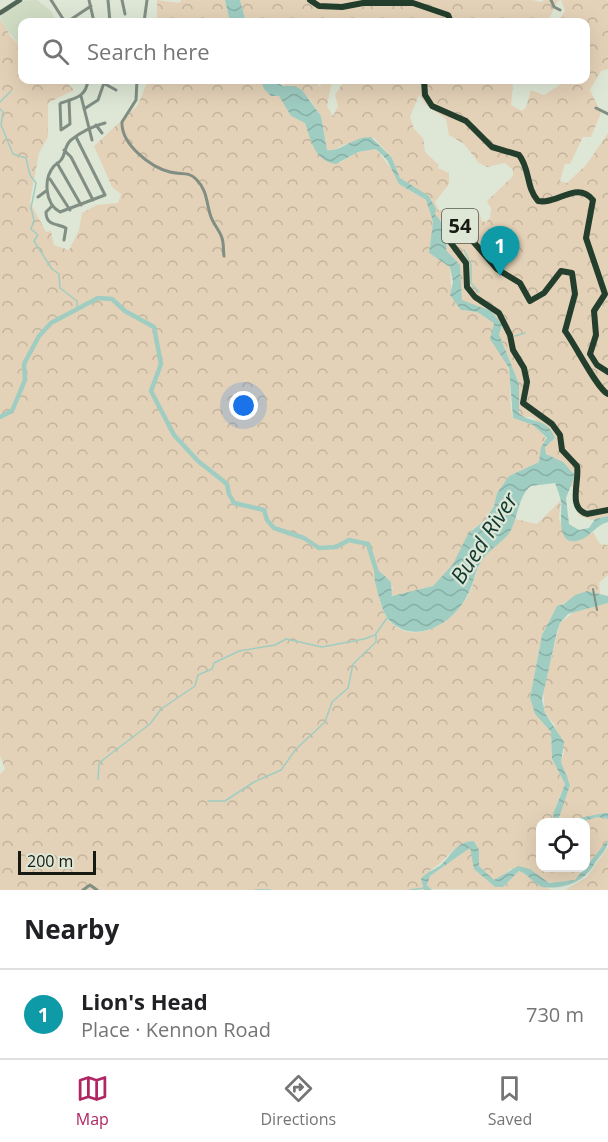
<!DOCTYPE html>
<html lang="en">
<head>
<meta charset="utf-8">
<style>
	:root { --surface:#fff; --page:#f6f6f6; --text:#202124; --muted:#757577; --line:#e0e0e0; --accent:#b02563 }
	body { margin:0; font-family:"Open Sans",sans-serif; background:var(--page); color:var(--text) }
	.controls { position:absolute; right:18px; bottom:18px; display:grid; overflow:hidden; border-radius:12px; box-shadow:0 6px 24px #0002 }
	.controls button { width:54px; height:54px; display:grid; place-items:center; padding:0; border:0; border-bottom:2px solid var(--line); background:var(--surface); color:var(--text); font:30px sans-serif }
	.scale { position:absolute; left:18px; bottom:15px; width:78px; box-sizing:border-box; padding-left:6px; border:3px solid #171913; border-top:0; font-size:16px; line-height:21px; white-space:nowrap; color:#171913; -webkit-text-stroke:4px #dee7d5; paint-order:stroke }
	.you { position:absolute; left:244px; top:406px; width:21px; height:21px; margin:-15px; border:4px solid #fff; border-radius:50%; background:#1a73e8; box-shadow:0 0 0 9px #1a73e833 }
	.badge { display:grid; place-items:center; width:39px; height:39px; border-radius:50%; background:var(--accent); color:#fff; font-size:20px; font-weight:700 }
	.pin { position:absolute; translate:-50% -50px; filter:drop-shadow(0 2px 3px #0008) }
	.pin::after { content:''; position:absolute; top:32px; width:21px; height:18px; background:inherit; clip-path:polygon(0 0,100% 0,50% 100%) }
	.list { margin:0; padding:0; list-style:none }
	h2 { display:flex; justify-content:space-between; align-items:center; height:78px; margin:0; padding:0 24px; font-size:26px }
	h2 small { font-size:20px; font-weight:400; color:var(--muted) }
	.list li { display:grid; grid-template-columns:39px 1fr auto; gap:18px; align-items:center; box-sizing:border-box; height:90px; padding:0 24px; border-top:2px solid var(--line) }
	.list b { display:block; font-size:22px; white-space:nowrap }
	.list p { margin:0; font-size:20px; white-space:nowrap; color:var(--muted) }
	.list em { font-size:20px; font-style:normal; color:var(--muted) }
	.icon { flex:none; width:33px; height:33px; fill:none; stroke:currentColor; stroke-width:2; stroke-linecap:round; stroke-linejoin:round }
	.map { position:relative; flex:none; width:608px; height:890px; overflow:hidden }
	.search { position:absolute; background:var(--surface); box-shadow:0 6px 24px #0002; left:18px; right:18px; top:18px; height:66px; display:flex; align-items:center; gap:15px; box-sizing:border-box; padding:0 21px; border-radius:12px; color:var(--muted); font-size:22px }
	.sheet { height:168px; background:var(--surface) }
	nav { display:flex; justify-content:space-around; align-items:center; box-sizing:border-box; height:84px; border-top:2px solid var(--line); background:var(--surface); font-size:16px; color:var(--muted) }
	nav a { display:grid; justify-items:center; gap:3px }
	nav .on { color:var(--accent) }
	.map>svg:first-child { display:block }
	.built { fill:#d0dcc4 }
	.forest { fill:url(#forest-crowns); fill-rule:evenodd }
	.water { fill:url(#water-waves) }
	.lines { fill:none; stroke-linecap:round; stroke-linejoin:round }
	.stream { stroke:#9fcdc2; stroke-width:1.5 }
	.river { stroke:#9fcdc2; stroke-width:4.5 }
	.pedestrian { stroke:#808e84; stroke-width:2 }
	.minor { stroke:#808e84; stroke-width:3 }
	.secondary { stroke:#526658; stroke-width:4.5 }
	.trunk { stroke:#233e2c; stroke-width:6 }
	.labels { text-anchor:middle; stroke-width:4.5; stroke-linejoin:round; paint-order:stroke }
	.shield { fill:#dee7d5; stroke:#53574d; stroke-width:1.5 }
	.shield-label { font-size:20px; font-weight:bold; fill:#171913 }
	.water-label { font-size:22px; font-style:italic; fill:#0f3932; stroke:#dee7d5 }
</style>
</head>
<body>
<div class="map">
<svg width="608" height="890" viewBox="0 0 608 890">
	<defs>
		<pattern id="forest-crowns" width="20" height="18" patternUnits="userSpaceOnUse" patternTransform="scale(1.5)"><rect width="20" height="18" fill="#e4d2b8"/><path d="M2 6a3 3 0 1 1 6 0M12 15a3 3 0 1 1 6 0" fill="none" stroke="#c3b49d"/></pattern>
		<pattern id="water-waves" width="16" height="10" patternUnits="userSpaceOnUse" patternTransform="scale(1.5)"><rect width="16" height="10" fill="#9fcdc2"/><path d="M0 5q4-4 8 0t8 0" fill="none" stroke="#88afa6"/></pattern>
	</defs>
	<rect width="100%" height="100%" fill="#dee7d5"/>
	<path class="built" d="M37,0L51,11L56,22H22V47L5,28L0,17L19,1Z"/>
	<path class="forest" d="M157,0L180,3L181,0H225L230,22H157Z
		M240,0H533L540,2L545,0H606L608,1V69L601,71L590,90L601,113L591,137H583L570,164H565L560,181L567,183L586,165L608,133V516L592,520L580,516L573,501L574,487H569L574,473C565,462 551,459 545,452V447L555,438L532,417H523L519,413V384L499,334L501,324L462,300L460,265L446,250L447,245L441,220L435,215L432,200L400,178L392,158L374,138L346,144L331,151L327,150L321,116L309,98L274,80H315L320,87L322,80H332L327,106L333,116L338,106L335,95L345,80H502L513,84L511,105L522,111L526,107L531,90L544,95L561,84L563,80H586V22H558L565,11L561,0L558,1L550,17L539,22H246ZM419,95L426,105L446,119L449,135L464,144L479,163L487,167L505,163L513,170V176L487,201L491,208L490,218L486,222L482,221L478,210C465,212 450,205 439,211L435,202L449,184V173L438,168L439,165L425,152L423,138L414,129L410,117Z
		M0,19L11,37L22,47V80H64L74,90L48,103V137L39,153L30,202L46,232L51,231L54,245L69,250L79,230L82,213L97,205L118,203L121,194L112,187L94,146L138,105L148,80H261C265,92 270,93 281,97L291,116L306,123L314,148L339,163L358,152L376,149L407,189L426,200L433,222L429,253L450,267L452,298L465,311L477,312L494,323C489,353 505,349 509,371C512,386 508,403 513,418L536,426L547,440L539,462L509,476L497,493L494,506L485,520L471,531L453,564L433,586L393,596L391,594L393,587L376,586C380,597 381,612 389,621C415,648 453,622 468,596C474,585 475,572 481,562C491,545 508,538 515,519L537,524L561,500L559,519L568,538L578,541L593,532L600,544L608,545V575L599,583L600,594C575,588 577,600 557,606L542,635L530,698L535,714L551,732L552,759L565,784L555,808L554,822H540V868H585L575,880L546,883L534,872L510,869L499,880H494L479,866V850L474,841C454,841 446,863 430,870L424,890H0V774L5,769L0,755Z
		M608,603V813L565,821L558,815L570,785L561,762L564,751L554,724L545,713L543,691L560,623L575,611Z
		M597,817L608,819V840L586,867V822H582Z
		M608,847V890H565L587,877Z
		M470,848L477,871L495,887L507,883L519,871L551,890L429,889L427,882L430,876Z"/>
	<path class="water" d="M225,0H240L246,22H230Z
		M261,80H274L283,86H295L302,90L321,116L327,150C341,152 354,136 371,137L392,158L400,178L429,196L436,209L435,215C444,220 448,241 446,250L460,265L462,300L491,311L502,325L499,334L519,384V413C529,424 547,416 555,438L545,447L546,454L563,462L575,475L566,498L569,524L579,530L589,528L595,519L608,516V522C596,525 591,536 580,540C554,549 563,510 561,501C560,496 557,488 555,483L531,486C518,496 518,518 510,532C502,543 488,550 481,562C475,571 474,582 469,592C459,615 433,636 408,631C395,628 386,620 382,607C379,595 372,579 375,567L391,582L392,596L433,586L453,564L468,534L485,520L494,506L497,493L509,476L539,462L541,447L547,438L533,425L513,418L509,368L490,339L494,323L477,312L461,310L450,295L453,282L450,267L429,253L433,222L426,200L399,184L387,160L376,149L358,152L336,164C314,161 311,140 305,123L291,116L279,96H271L264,89Z
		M587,591L608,596V603L568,614L560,623L557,632L542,699L545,713L564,742L561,762L570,785L559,818L565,821L604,813H608V819L597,817L582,822H554L553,814L565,784L552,759L551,732L535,714L530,698L542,635L557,606L564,604L575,595Z
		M608,840C608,850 600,855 595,863C585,882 563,890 542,887C533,883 528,874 519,871L503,887H495L474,869L470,848L430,876L427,885L432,890H424L421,879C427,871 435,870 442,864C452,854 457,841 474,841L479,850V866L494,880L518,866L530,869L549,883L575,880Z"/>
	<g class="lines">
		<path class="stream" d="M0,102L11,91
			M0,109L3,112L1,125L13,154L26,158L30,175L36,183L31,208L34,220L31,229L38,235L34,241L52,269L59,274L60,288L77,301V307
			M464,250L471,264V283L479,292
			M515,336L525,333
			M98,779L99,764L104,759L150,724L161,709L195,686L198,675L212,669L214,663L239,651L275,645L286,639L322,647L364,639L375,635L387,618
			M208,801H225L254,782L281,770L296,749L325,722L332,702L348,688L353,664L376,642V635
			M255,890H270
			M410,890L424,888"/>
		<path class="river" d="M0,417L12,411L25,380L24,364L39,336L51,323L98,298L112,299L125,311L154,327L161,364L151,391L174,435L198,461L227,484L229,494L234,503L264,510L267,520L274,528L304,538L319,548L336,547L349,540L368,544L377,573"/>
		<path class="pedestrian" d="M593,589L597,610"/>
		<path class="minor" d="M51,0L65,22
			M89,0L94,22
			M108,0L110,22
			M122,0L125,14
			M551,0L554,7L560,10
			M67,22L91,6
			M144,22L147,0
			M137,80L136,100L122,122C121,144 150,167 170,172C181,175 188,171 196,179C208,191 206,203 211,217C214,225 220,231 222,238C224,244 223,250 224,256
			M105,84L116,90
			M81,96L92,140
			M69,100L70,124L61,130L60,104L61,103C76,98 86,97 88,80
			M596,108L608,114
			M84,109L98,100L105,80
			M96,125L102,133
			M76,137L105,195L60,212C45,204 43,179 54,166C56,164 59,163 61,160C66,154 64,146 71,140C81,132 93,126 105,123
			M64,150L71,157L93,200
			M57,163L81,205
			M50,179L70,210
			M38,197L46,191
			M52,206L46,212C46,226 57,223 66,228L64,240
			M83,890L90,885L97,890"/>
		<path class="secondary" d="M0,13L20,0"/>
		<path class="trunk" d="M310,0L319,6L342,7L363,3H413L448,15L451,22
			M384,22H390
			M424,80L425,95L432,106L466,121L492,147L519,155C530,168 526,188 538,201C557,205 577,180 593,200L586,238L605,294L594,311L596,335L590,354L597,365L608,372
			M608,394C597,389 575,344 565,331L575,294L572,273L561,271L544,293L530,301L520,283L497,269L457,223H449L447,228L451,243L466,263L467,287L475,297L499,313L510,335L513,350L524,368L527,382L523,403L552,424L560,435L562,450L577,466C580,481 567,508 587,514L608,510"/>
	</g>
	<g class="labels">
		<rect class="shield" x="442" y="209" width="36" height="34" rx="4.5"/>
		<g class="shield-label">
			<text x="460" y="233">54</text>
		</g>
		<g class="water-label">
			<text transform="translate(484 538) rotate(-57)" y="8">Bued River</text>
		</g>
	</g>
</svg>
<div class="controls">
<button><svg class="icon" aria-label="locate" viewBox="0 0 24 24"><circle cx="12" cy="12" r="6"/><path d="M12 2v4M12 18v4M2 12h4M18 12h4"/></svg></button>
</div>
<div class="scale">200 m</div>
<div class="you"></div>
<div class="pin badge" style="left:500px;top:276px;background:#0f9aa8">1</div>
<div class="search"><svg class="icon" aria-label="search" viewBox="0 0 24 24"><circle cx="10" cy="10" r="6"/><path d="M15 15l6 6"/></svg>Search here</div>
</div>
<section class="sheet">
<h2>Nearby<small></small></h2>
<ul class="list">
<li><span class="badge" style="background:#0f9aa8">1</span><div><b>Lion's Head</b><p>Place · Kennon Road</p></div><em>730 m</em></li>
</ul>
</section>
<nav>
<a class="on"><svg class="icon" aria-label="map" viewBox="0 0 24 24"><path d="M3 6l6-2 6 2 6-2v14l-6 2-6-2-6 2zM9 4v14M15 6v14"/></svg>Map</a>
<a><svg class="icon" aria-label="directions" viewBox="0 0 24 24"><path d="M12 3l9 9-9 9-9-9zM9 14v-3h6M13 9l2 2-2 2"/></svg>Directions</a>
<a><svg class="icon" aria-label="saved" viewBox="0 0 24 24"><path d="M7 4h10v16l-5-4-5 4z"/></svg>Saved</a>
</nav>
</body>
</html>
